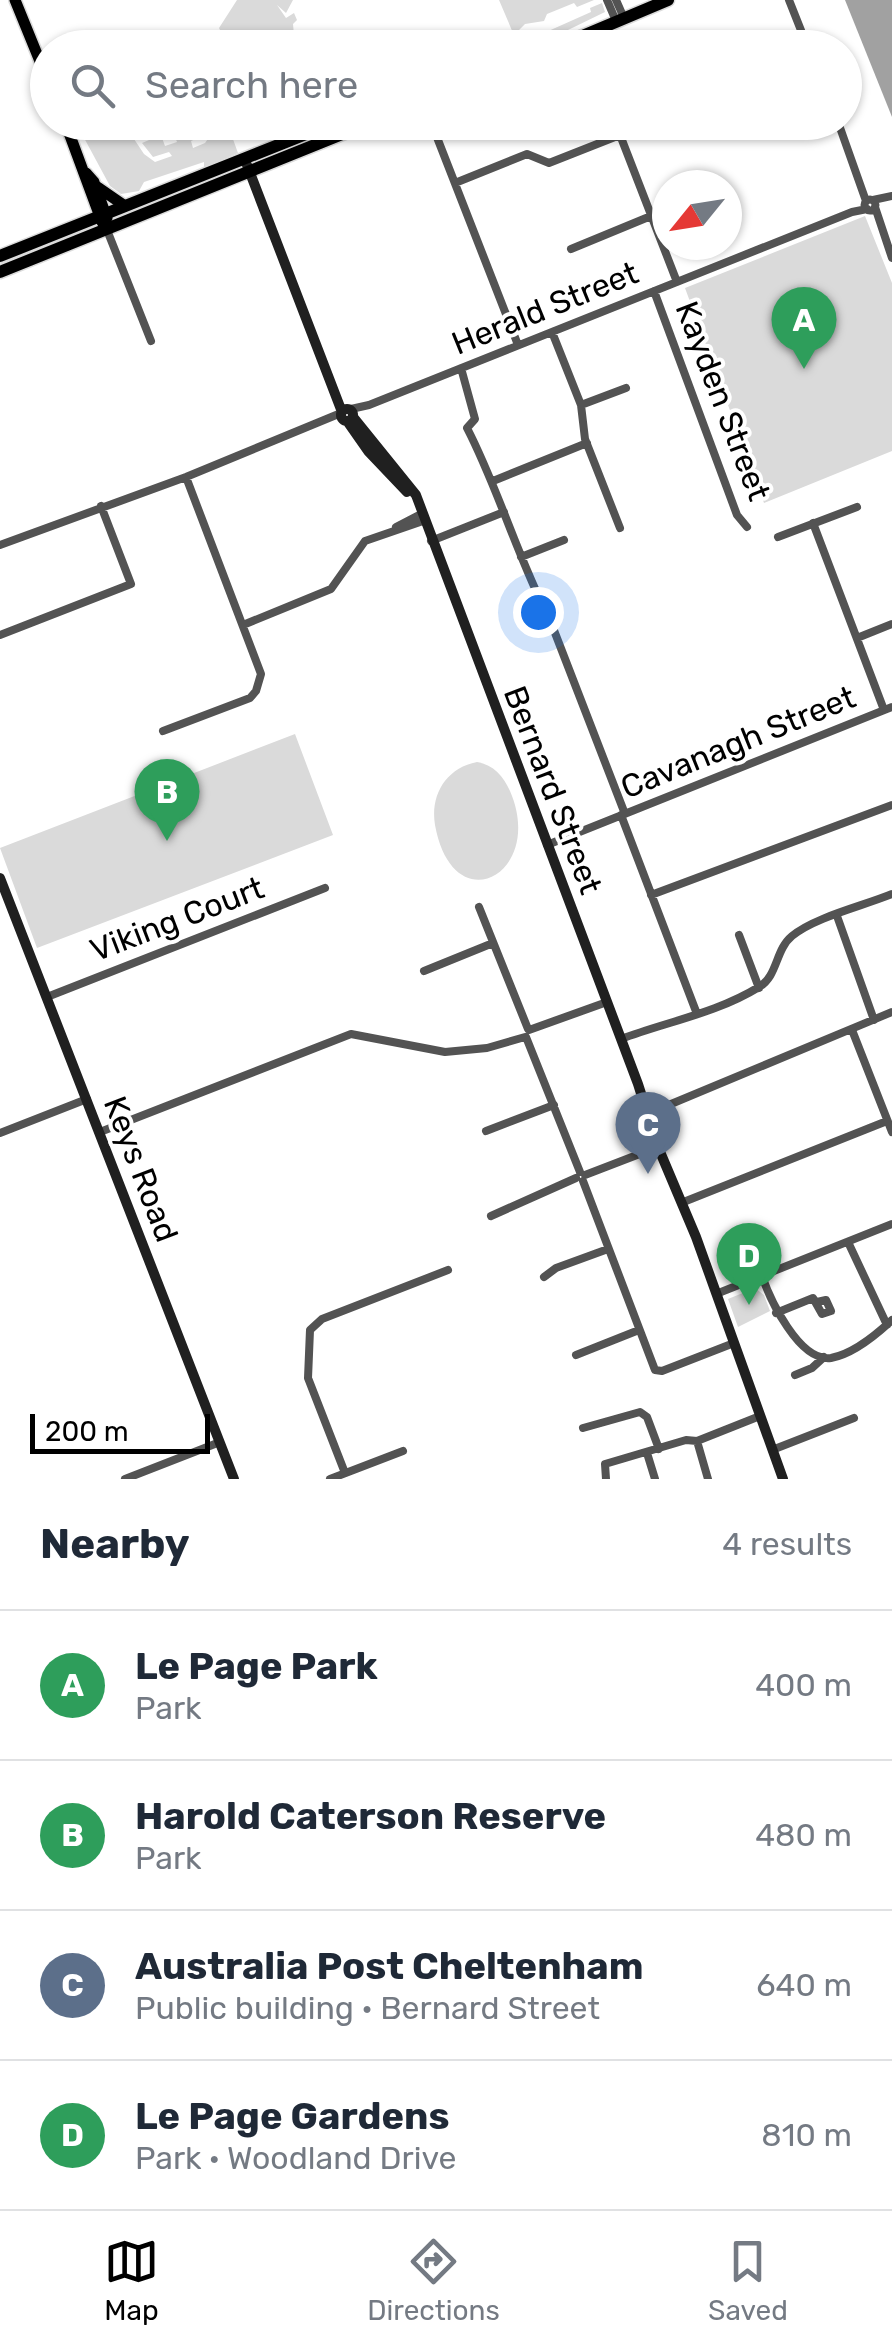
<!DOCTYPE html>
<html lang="en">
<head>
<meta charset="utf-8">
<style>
	:root { --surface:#fff; --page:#f2f2f3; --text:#1f2937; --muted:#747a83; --line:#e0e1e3; --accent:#000 }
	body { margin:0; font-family:Rubik,sans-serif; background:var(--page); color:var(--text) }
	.compass { position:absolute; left:652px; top:170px; width:90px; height:90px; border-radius:50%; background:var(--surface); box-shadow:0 2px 8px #0004; rotate:240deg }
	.scale { position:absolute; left:30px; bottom:25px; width:180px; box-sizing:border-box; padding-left:10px; border:5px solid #000; border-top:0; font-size:28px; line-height:35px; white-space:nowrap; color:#000; -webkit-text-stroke:8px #fff; paint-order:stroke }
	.you { position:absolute; left:538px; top:612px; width:35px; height:35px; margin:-25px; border:8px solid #fff; border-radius:50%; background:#1a73e8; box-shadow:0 0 0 15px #1a73e833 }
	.badge { display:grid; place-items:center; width:65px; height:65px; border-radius:50%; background:var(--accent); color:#fff; font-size:32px; font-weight:700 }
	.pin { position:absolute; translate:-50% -82px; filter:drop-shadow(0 2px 5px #0008) }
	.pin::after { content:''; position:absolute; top:52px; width:35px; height:30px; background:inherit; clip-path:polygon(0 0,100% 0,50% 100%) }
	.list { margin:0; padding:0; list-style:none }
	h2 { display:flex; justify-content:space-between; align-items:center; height:130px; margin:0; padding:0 40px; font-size:42px }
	h2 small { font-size:32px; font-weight:400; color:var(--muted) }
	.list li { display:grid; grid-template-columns:65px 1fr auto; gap:30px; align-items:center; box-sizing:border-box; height:150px; padding:0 40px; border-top:2px solid var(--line) }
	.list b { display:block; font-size:38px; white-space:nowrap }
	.list p { margin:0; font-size:32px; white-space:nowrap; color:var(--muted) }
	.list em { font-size:32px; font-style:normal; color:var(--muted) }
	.icon { flex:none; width:55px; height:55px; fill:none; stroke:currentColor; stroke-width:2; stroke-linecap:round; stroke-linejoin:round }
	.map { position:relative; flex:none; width:892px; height:1479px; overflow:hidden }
	.search { position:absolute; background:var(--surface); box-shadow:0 2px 8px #0004; left:30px; right:30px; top:30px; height:110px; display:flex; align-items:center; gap:25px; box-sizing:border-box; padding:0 35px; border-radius:55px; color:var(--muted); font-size:38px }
	.sheet { height:730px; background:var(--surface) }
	nav { display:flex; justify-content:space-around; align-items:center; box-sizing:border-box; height:140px; border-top:2px solid var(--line); background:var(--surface); font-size:28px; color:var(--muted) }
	nav a { display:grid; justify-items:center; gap:5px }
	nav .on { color:var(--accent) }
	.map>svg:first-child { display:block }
	.green { fill:#dadada }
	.water { fill:#a1a1a1 }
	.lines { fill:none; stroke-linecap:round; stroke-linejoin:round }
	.primary-casing { stroke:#dbdbdb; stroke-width:14 }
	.highway-casing { stroke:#dbdbdb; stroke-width:15 }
	.street { stroke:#535353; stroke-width:8 }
	.secondary { stroke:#202020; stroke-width:10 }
	.primary { stroke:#000; stroke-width:11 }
	.highway { stroke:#000; stroke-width:12 }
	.labels { text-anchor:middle; stroke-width:8; stroke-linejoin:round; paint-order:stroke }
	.street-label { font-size:32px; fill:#000; stroke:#fff }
</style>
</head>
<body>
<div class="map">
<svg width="892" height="1479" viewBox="0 0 892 1479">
	<rect width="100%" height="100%" fill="#fff"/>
	<path class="green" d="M237,0H293L286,13L277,5L286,18L294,13L297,20L293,24L294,35L306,34L308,39L300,47H218L216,43L215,47L218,31L221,32L219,28Z
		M499,0H594L577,7L574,3L547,14L544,21L525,24L518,31L526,41L591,12L590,8L602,3L605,12L533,47H519Z
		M76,123H109L114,138L132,136L144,154L155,162L172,156L169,152L153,157L142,143L161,135L165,146L177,142L170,123H197L202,136L191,141L193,148L205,143L210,136L209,132L205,135L202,123H222L225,131H230L238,153L204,168V162L144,182L139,191L121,194L110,186Z
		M865,216L892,283V451L764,503L685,288Z
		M295,734L333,835L37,948L0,848Z
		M477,762C494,765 503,776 510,791C546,874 453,924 435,825C430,795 446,768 477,762Z
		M755,1288L764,1295L770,1311L738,1327L728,1299Z"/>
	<path class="water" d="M845,0H892V117Z"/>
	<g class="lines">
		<g class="primary-casing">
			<path id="primary" d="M15,0L48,81
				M65,122L102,222
				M86,173L94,182L107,218
				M96,186L125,206"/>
		</g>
		<g class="highway-casing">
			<path id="highway" d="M554,48L668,0
				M0,256L336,122
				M0,272L372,122"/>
		</g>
		<path class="street" d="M607,0L616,21
			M616,0L624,18
			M789,0L808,48
			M431,122L518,345
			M615,122L677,282
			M838,122L866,201
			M455,183L527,154L549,163L620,135
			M864.5 205a5.5 5.5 0 1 1 11 0a5.5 5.5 0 1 1-11 0Z
			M873,200L892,196
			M875,207L892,258
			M107,230L151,341
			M571,249L651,216
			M654,291L737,515L747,527
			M552,332L581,405L585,439L620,528
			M461,368L475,419L467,428C499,490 518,559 550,620L625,814
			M581,405L626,388
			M351,409L369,405L852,212L867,209
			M493,481L587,443
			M813,523L884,710
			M396,527L421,514
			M778,537L857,507
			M431,541L504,512
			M0,545L186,477L341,413
			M521,557L564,540
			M243,625L331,589L365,541L423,521
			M0,635L131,584L101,506
			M857,638L892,624
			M163,731L250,698L256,691L261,674L186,477
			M621,815L697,1014
			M547,845L892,707
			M651,895L892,805
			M479,907L528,1029
			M837,916L874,1020
			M739,935L759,988
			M424,971L493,943
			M47,997L325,888
			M529,1030L607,1002
			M852,1030L892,1132
			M526,1037L580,1172
			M621,1039C666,1022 717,1013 759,987C778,976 775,950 792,936C815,917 863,906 892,894
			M647,1114L892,1012
			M486,1131L554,1105
			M100,1132L351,1034L445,1052L487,1048L525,1037
			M0,1133L87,1099
			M585,1175L663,1145
			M583,1181L655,1370L662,1371L734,1343
			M681,1203L887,1121
			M491,1216L576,1178
			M848,1242L887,1325
			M762,1276C770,1299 799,1362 831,1358C853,1354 876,1335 892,1320
			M544,1277L556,1268L608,1249
			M716,1294L892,1224
			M776,1313L813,1298L822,1314L831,1311L826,1300L817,1302
			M576,1355L639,1330
			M795,1375L812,1368L824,1357
			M583,1428L640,1412L647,1417L659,1449
			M697,1441L708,1479
			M772,1450L854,1418
			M647,1453L655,1479
			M345,1473L308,1378L310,1330L322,1319L448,1270
			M125,1479L220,1442
			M330,1479L403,1451
			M606,1479L605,1464L686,1440L697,1441L760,1416"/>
		<path class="secondary" d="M247,165L342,412
			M341 415a6 6 0 1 1 12 0a6 6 0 1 1-12 0Z
			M353,417L416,495L638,1084L658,1147L696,1237L783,1479
			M347,421L368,451L407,492
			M0,878L234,1479"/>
		<use href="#primary" class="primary"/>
		<use href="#highway" class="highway"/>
	</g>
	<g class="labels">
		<g class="street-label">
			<text transform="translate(545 308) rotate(-22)" y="11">Herald Street</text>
			<text transform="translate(723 401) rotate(69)" y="11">Kayden Street</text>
			<text transform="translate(738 742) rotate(-22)" y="11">Cavanagh Street</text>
			<text transform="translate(553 790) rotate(69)" y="11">Bernard Street</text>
			<text transform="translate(177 919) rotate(-21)" y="11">Viking Court</text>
			<text transform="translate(141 1169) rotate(69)" y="11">Keys Road</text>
		</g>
	</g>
</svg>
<svg class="compass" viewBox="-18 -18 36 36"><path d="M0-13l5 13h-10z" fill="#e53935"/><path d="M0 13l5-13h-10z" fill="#747a83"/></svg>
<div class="scale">200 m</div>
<div class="you"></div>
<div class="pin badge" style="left:804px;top:369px;background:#2e9e5b">A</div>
<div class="pin badge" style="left:167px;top:841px;background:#2e9e5b">B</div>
<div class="pin badge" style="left:648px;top:1174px;background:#5c6f8a">C</div>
<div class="pin badge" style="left:749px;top:1305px;background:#2e9e5b">D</div>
<div class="search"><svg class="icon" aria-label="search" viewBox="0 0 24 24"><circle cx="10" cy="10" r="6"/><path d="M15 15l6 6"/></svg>Search here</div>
</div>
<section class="sheet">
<h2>Nearby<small>4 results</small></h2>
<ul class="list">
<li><span class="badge" style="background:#2e9e5b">A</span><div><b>Le Page Park</b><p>Park</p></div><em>400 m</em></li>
<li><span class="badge" style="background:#2e9e5b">B</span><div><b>Harold Caterson Reserve</b><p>Park</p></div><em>480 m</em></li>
<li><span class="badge" style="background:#5c6f8a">C</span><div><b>Australia Post Cheltenham</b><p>Public building · Bernard Street</p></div><em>640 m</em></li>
<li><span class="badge" style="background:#2e9e5b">D</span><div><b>Le Page Gardens</b><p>Park · Woodland Drive</p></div><em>810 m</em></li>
</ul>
</section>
<nav>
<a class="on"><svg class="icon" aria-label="map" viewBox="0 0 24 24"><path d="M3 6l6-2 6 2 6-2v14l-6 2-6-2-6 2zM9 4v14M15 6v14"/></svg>Map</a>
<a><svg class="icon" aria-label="directions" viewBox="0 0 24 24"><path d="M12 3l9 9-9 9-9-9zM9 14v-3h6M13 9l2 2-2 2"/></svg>Directions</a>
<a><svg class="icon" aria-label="saved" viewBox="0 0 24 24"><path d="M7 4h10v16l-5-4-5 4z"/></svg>Saved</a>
</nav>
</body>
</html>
